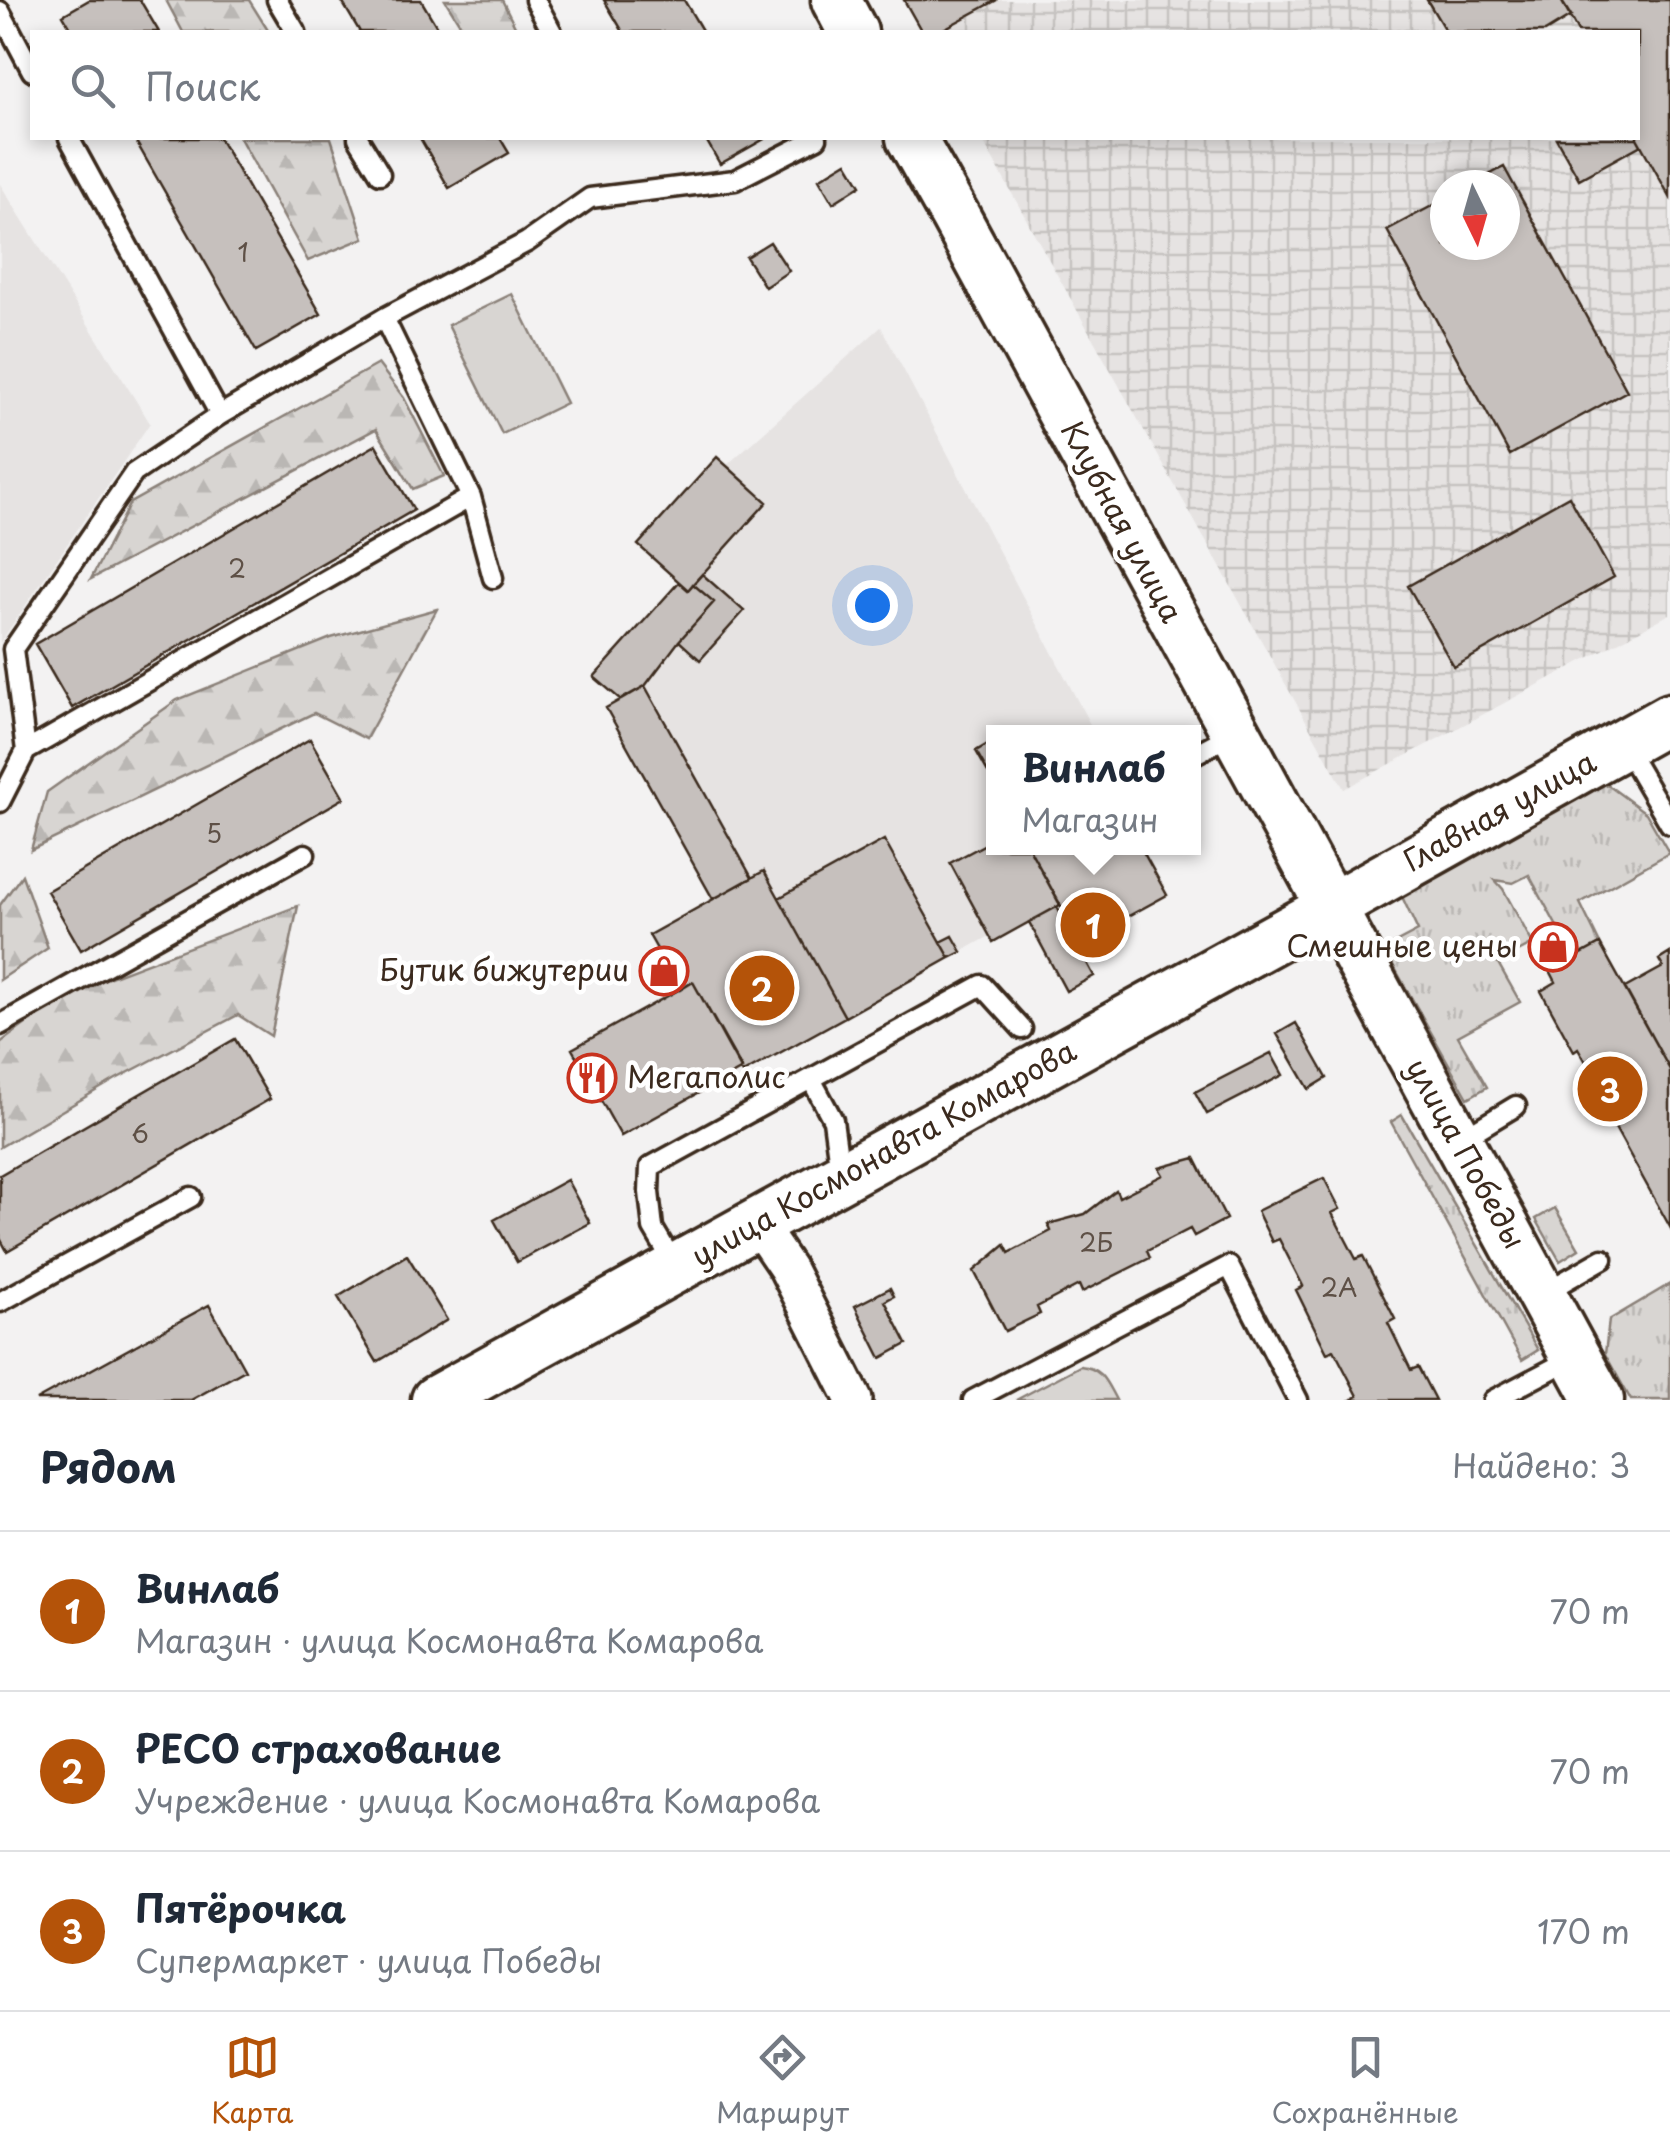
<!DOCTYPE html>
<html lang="ru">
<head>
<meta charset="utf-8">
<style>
	:root { --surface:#fff; --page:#f2f2f3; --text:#1f2937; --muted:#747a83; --line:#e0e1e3; --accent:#b45309 }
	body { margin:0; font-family:"Playpen Sans",sans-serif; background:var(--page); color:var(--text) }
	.compass { position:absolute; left:1430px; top:170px; width:90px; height:90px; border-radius:50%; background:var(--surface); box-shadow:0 5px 15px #0003; rotate:175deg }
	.you { position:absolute; left:872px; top:605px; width:35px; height:35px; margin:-25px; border:8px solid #fff; border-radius:50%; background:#1a73e8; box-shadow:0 0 0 15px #1a73e833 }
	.badge { display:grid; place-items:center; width:65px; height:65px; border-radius:50%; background:var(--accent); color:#fff; font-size:32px; font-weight:700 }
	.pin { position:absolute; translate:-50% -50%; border:5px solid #fff; box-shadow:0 2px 10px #0006 }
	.popup { position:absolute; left:986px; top:725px; width:215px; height:130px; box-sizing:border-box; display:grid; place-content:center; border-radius:0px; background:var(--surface); filter:drop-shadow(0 2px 8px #0005); font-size:32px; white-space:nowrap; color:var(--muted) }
	.popup b { font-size:38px; color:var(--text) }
	.popup::after { content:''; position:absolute; left:50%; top:100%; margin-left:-20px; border:20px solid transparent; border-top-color:var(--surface) }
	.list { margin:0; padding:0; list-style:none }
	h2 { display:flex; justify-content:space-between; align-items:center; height:130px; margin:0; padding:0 40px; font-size:42px }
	h2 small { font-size:32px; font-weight:400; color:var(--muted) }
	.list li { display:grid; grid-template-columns:65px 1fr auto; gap:30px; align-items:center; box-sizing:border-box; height:160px; padding:0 40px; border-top:2px solid var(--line) }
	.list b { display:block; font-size:38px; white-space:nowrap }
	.list p { margin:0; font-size:32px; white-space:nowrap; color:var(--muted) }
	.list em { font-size:32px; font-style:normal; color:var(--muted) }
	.icon { flex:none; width:55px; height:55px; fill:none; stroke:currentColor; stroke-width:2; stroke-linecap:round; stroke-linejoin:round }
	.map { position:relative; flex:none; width:1670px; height:1400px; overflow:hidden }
	.search { position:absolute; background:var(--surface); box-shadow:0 5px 15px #0003; left:30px; right:30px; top:30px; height:110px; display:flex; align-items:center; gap:25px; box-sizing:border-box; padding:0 35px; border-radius:0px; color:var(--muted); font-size:38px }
	.sheet { height:610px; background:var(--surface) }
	nav { display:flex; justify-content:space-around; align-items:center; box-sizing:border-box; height:140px; border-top:2px solid var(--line); background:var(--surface); font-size:28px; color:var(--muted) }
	nav a { display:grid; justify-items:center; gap:5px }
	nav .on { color:var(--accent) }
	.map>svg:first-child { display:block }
	.built { fill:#e6e3e2 }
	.industrial { fill:url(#industrial-grid); fill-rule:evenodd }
	.grass { fill:url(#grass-tufts); stroke:#8a8078; stroke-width:2.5 }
	.forest { fill:url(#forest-firs); stroke:#8a8078; stroke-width:2.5 }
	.pitch { fill:#d8d5d2; stroke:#8a8078; stroke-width:2.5 }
	.building { fill:#c6c0bd; stroke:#3b2a1e; stroke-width:2.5 }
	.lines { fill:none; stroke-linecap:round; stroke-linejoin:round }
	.lane-casing { stroke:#3b2a1e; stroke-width:25 }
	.street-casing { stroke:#3b2a1e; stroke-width:42 }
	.secondary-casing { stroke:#3b2a1e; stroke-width:55 }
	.lane { stroke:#fff; stroke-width:18 }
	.street { stroke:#fff; stroke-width:35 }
	.secondary { stroke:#fff; stroke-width:48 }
	.labels { text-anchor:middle; stroke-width:9; stroke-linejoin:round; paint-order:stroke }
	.number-label { font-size:25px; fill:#5e5046 }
	.street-label { font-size:30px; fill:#3b2a1e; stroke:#fff }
	.poi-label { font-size:30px; fill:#3b2a1e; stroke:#fff; text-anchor:end }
</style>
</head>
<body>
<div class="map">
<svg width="1670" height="1400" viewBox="0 0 1670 1400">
	<defs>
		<pattern id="industrial-grid" width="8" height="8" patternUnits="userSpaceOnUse" patternTransform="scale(2.5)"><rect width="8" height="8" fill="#e6e3e2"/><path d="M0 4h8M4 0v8" fill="none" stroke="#c6c3c1"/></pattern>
		<pattern id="grass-tufts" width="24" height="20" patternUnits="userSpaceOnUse" patternTransform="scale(2.5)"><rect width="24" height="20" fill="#d8d5d2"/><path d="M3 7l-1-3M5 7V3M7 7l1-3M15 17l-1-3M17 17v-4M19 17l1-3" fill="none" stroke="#bab7b4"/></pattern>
		<pattern id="forest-firs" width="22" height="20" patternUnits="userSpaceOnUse" patternTransform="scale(2.5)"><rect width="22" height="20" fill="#d8d5d2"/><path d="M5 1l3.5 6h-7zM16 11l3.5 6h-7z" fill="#bab7b4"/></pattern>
	</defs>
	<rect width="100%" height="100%" fill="#f3f2f2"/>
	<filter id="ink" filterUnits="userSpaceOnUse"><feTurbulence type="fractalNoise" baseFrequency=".01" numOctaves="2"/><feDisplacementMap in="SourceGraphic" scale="20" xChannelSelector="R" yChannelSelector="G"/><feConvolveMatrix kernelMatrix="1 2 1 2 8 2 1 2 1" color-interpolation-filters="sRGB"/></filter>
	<g filter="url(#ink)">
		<path class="built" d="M0,184L150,423L0,643Z
			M881,327L1094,732H1020L1017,728L1009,732H993V741L977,750L993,781L990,936L950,958L884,840L779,898L764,871L752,878L645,686L679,641L744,611L702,574L767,502L727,465Z"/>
		<path class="industrial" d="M904,0H1670V614L1344,789L981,138H1638V32H922ZM1445,185H1505V245H1445Z"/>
		<path class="grass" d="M1605,783L1646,813L1669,853L1580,903L1600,944L1574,958L1529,875L1513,883L1495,880L1503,889L1533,944L1498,963L1520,1002L1458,1036L1487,1087L1468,1098L1384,949L1418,931L1398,888L1591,784Z
			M1402,1115L1538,1350L1522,1360L1391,1122Z
			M1555,1208L1579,1249L1560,1261L1536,1219Z
			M1670,1284V1400H1631L1605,1354L1609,1320Z"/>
		<path class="forest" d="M166,0H249L269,32H183Z
			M445,0H502L518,32H465Z
			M240,138H331L364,238L308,261Z
			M378,364L404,398L444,476L413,489L376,429L91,579L130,503Z
			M437,609L366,739L314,713L31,850L47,792L177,700L331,638Z
			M22,875L48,948L0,980V905Z
			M298,906L271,1036L238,1015L116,1079L0,1147V1043L68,993Z"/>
		<path class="pitch" d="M512,294L566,403L502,434L448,325Z
			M1080,1366C1102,1368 1106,1382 1116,1400H1016Z"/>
		<path class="building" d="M89,0H140L159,32H73L63,15Z
			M341,0H421L440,32H360Z
			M604,0H684L703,32H623Z
			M904,0H997L938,32H922Z
			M1427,0H1561L1571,16L1545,32H1446Z
			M1561,0H1670V197L1637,138L1638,32H1578Z
			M134,138H219L321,314L256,351Z
			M420,138H500L509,153L449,188Z
			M705,138H766L720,164Z
			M1556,138H1637L1641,145L1579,179Z
			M847,162L861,185L833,203L819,179Z
			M1504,167L1627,391L1510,455L1387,230L1445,199V245H1505V185H1470Z
			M770,242L789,271L765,287L746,257Z
			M376,445L414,510L72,708L35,644Z
			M717,457L767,502L688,590L638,545Z
			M1569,496L1614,577L1454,667L1408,586Z
			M702,574L744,611L700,660L679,641L714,602L693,584Z
			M679,582L688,590L693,584L714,602L679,641L645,686L621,700L594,677Z
			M645,686L752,878L713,899L606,708Z
			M310,739L344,798L81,950L47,891Z
			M993,741V781L976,751Z
			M884,840L950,958L845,1017L779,898Z
			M993,840V848H1029L1060,905L993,942L950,863Z
			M1029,848H1141L1167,895L1081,942Z
			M764,871L845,1017L743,1073L693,982L680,990L649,935Z
			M1057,907L1094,976L1066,991L1029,922Z
			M953,936L962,952L950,958L941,942Z
			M1564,941L1574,958L1600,944L1670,1070V1227L1588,1079L1594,1076L1578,1048L1574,1051L1541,991L1556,982L1541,953Z
			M1670,953V1070L1625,988L1663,967L1659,960Z
			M693,982L742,1069L621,1136L572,1049Z
			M1296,1023L1327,1078L1309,1089L1277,1034Z
			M235,1039L270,1099L7,1251L0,1238V1175Z
			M1271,1053L1283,1075L1207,1114L1195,1092Z
			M1195,1158L1226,1219L1194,1236L1190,1229L1147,1251L1150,1258L1082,1292L1079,1285L1037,1307L1040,1314L1005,1331L974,1271L1005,1245L1009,1253L1051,1231L1048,1224L1085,1214L1116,1190L1119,1197L1163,1175L1159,1168Z
			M1324,1178L1340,1209L1332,1213L1356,1259L1363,1256L1395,1319L1388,1323L1411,1370L1418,1367L1435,1400H1351L1358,1396L1334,1350L1327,1353L1296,1290L1303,1286L1279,1239L1272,1242L1257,1211Z
			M567,1180L590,1223L517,1262L494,1220Z
			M407,1255L447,1320L377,1362L338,1297Z
			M890,1288L894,1296L885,1301L907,1344L881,1358L855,1306Z
			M209,1305L245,1370L191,1400H36Z"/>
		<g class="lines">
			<g class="lane-casing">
				<path id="lane" d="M277,0L296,32
					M535,0L552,32
					M0,11L32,71
					M69,138L220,415
					M358,138L380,174
					M384,318L471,497L493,578
					M1625,747L1670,824
					M26,751L13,649L134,473L220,415L384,318L527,242L590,198L735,180L817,138
					M1193,755L1234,733
					M0,802L26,751L471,497
					M0,1025L305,854
					M811,1079L833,1120L840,1172
					M1458,1141L1516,1106
					M676,1267L653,1228L649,1192L650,1167L982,985L1022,1029
					M1542,1294L1603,1259
					M0,1302L191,1197
					M973,1400L1229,1266L1298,1400
					M1493,1400L1575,1357"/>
			</g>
			<g class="street-casing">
				<path id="street" d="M757,1224L787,1268L854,1400"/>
			</g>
			<g class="secondary-casing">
				<path id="secondary" d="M836,0L853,32
					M911,138L955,216L1599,1400
					M436,1400L1332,907L1670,718"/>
			</g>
			<use href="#lane" class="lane"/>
			<use href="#street" class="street"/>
			<use href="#secondary" class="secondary"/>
		</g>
	</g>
	<defs>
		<g id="shop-ring" transform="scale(2.5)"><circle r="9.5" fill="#fff" stroke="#c8321e" stroke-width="1.5"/><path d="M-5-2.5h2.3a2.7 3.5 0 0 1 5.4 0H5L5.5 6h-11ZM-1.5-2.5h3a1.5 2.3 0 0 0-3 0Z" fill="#c8321e"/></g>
		<g id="restaurant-ring" transform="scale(2.5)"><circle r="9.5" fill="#fff" stroke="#c8321e" stroke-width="1.5"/><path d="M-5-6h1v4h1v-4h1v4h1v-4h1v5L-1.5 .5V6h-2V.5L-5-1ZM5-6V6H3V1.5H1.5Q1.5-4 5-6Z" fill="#c8321e"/></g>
	</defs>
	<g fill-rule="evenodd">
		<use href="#shop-ring" x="1553" y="947"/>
		<use href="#shop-ring" x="664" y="971"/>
		<use href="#restaurant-ring" x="592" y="1078"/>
	</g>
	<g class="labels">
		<g class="number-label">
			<text x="243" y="262">1</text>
			<text x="237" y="578">2</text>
			<text x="214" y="843">5</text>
			<text x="140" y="1143">6</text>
			<text x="1096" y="1252">2Б</text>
			<text x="1339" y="1297">2А</text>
		</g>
		<g class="street-label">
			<text transform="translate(1121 522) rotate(62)" y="10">Клубная улица</text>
			<text transform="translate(1500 812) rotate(-29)" y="10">Главная улица</text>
			<text transform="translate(884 1154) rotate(-29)" y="10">улица Космонавта Комарова</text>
			<text transform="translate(1465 1154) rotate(61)" y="10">улица Победы</text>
		</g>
		<g class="poi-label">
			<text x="1518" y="957">Смешные цены</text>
			<text x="629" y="981">Бутик бижутерии</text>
			<text x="627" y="1088" text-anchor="start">Мегаполис</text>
		</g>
	</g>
</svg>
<svg class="compass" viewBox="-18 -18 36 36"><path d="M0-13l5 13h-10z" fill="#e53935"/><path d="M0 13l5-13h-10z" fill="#747a83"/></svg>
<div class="you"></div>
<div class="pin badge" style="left:1093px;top:925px">1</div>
<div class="popup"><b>Винлаб</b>Магазин</div>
<div class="pin badge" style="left:762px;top:988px">2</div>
<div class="pin badge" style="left:1610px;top:1089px">3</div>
<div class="search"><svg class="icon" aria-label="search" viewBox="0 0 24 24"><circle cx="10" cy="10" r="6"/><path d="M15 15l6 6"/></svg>Поиск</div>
</div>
<section class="sheet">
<h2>Рядом<small>Найдено: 3</small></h2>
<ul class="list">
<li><span class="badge">1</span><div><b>Винлаб</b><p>Магазин · улица Космонавта Комарова</p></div><em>70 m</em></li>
<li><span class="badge">2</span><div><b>РЕСО страхование</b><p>Учреждение · улица Космонавта Комарова</p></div><em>70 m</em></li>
<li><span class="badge">3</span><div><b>Пятёрочка</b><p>Супермаркет · улица Победы</p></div><em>170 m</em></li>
</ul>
</section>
<nav>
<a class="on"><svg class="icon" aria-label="map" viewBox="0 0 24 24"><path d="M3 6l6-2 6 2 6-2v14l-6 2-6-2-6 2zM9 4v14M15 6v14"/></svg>Карта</a>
<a><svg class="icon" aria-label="directions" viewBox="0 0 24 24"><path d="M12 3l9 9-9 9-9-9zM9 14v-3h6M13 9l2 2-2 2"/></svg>Маршрут</a>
<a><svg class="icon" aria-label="saved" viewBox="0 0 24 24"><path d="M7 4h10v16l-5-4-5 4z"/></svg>Сохранённые</a>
</nav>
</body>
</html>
